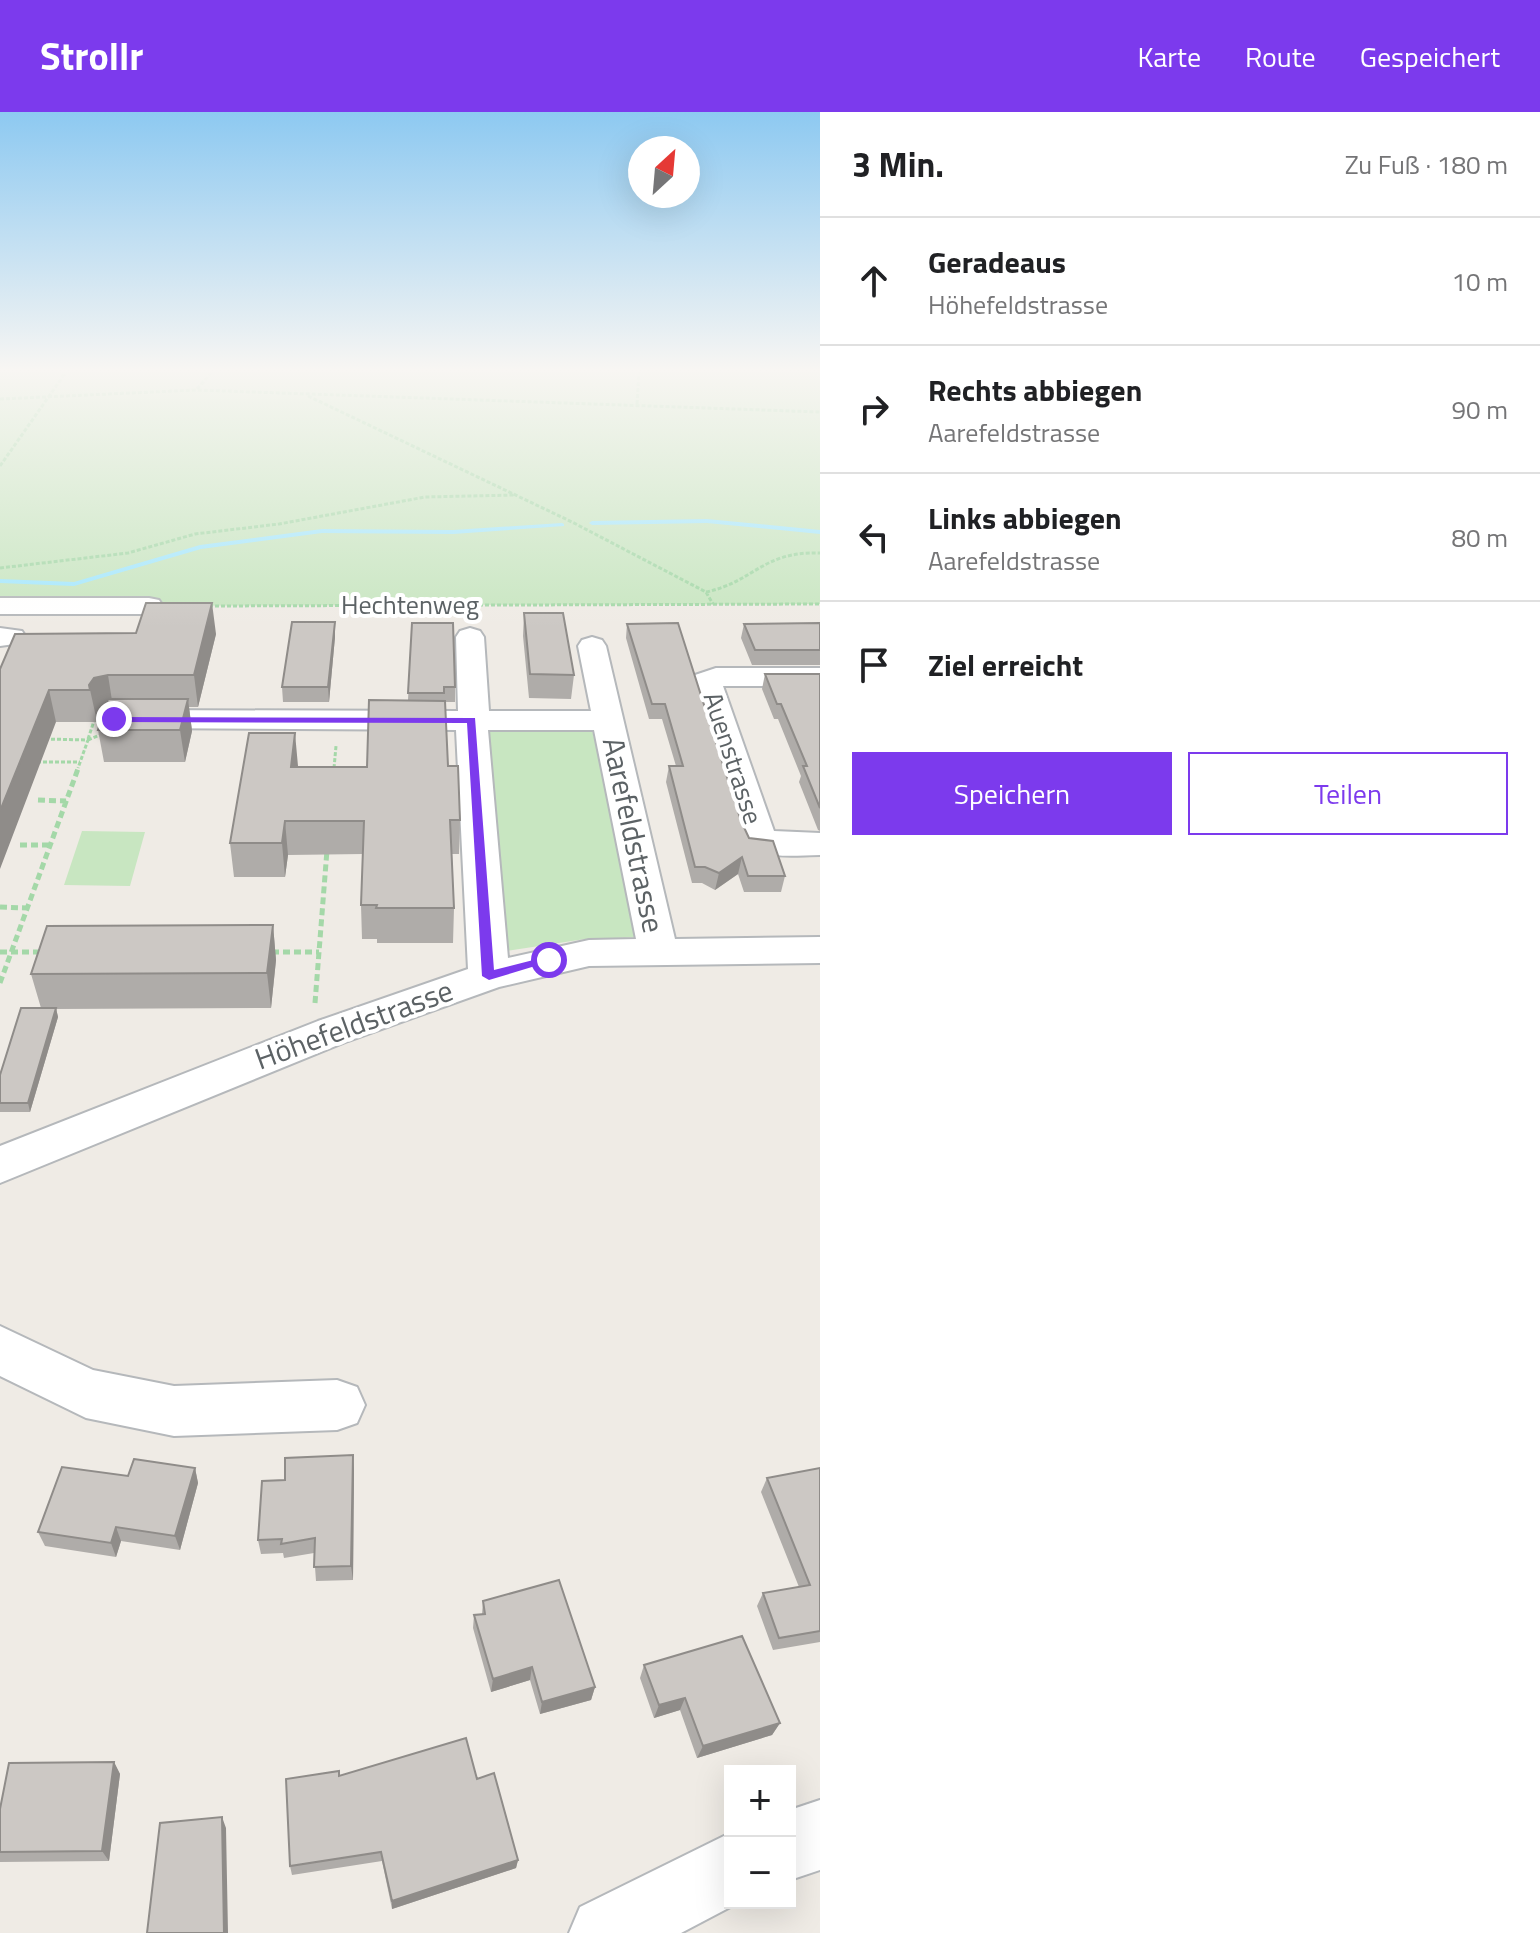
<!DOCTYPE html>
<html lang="de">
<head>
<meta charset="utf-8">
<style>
	:root { --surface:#fff; --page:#f2f2f2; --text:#202124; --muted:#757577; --line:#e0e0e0; --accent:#7c3aed }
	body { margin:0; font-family:"Titillium Web",sans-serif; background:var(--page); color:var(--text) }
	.controls { position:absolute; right:24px; bottom:24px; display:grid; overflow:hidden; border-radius:0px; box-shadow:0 8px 32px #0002 }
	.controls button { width:72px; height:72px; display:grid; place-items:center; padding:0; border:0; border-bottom:2px solid var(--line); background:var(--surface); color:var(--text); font:40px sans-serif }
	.compass { position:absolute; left:628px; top:24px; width:72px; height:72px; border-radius:50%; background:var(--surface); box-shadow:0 8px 32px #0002; rotate:26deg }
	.stop { position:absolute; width:24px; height:24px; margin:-18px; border:6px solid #7c3aed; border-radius:50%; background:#fff }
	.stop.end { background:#7c3aed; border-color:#fff; box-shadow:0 2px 8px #0008 }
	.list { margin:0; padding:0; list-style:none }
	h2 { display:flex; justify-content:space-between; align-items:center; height:104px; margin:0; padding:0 32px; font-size:34px }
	h2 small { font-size:26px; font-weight:400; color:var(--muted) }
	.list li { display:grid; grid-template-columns:52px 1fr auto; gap:24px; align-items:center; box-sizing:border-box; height:128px; padding:0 32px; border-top:2px solid var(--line) }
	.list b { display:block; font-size:30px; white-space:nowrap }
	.list p { margin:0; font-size:26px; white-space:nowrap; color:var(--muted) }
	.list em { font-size:26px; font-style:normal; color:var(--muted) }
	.actions { display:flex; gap:16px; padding:24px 32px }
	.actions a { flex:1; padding:18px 0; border:2px solid var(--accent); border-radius:0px; text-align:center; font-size:28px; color:var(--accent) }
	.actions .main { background:var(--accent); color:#fff }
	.icon { flex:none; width:44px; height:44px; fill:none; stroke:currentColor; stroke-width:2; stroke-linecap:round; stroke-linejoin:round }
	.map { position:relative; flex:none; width:820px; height:1821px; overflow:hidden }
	header { display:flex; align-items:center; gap:48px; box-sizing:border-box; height:112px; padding:0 40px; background:var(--accent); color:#fff }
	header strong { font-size:38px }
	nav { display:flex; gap:44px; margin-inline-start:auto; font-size:28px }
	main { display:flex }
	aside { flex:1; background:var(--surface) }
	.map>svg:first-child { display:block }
	.green { fill:#c8e6c1 }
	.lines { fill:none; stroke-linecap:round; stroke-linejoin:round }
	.stream { fill:#a5e8fe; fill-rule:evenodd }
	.minor-casing { stroke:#b5b8bb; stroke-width:4 }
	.path-far1 { stroke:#a4d8a8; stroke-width:3; stroke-dasharray:4 2; stroke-linecap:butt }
	.path { stroke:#a4d8a8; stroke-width:5; stroke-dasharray:7 4; stroke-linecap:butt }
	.minor { fill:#fff; fill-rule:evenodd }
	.wall { fill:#afaca9 }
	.shaded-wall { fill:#8f8c89 }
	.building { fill:#ccc8c4; stroke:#8f8c89; stroke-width:2 }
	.route { fill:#7c3aed }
	.labels { text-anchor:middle; stroke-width:8; stroke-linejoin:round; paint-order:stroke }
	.far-street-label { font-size:26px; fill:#5c6265; stroke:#fff }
	.street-label { font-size:30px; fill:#5c6265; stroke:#fff }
</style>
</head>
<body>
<header>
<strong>Strollr</strong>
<nav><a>Karte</a><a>Route</a><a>Gespeichert</a></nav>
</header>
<main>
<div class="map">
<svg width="820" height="1821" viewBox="0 0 820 1821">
	<rect width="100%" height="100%" fill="#efebe5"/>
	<path class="green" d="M0,260H820V492L0,494Z
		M484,614H591L644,825L585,827L499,840Z
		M82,719L145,720L130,774L64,773Z"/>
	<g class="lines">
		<path class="stream" d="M707,407L820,418V422L707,411L592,413L589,411L592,409Z
			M562,411L564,412V414L453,422L322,421L201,437L74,474L0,471V467L74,470L200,433L322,417L453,418Z"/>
		<g class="minor-casing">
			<path id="minor" d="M0,486H149L159,488L163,494L159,500L149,502H0Z
				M0,516L22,519L26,525L22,531L0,534Z
				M470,516L480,519L484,525L489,599H591L578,534L582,528L592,525L602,528L606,534L675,827L820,825V851L589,854L499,875L348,929L0,1071V1034L318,909L468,857L456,618L133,616L122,614L117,607L122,600L133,598L458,599L456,525L460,519ZM488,618H594L636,827L589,828L508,846Z
				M716,556H820V574H723L774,719L820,721V743C792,743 758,750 740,724L691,569L695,563Z
				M0,1214L93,1258L174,1274L337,1268L357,1275L365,1293L357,1311L337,1318L174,1324L86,1306L0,1264Z
				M820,1688V1758L790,1768V1698Z
				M730,1721V1791H738L681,1821H569L580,1795Z"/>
		</g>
		<path class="path-far1" d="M197,277L212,260
			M308,284L572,410L706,480L713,492
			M0,287L196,278L820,300
			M637,292L639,260
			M0,354L66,260
			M0,456L128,441L195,422L279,412L425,385L515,383
			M706,480C754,470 762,439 820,441
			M209,494L820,492
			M45,627L88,628L78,656
			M88,627L95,606
			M88,628L102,622
			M37,650H80
			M334,656L336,634"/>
		<path class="path" d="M334,660V654
			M38,688L66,689
			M20,733H50
			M0,795L27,796
			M0,840H42
			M272,840H319
			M0,871L79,654
			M315,891L327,738"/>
		<use href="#minor" class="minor"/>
	</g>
	<path class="wall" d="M524,501L574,563L571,587L529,586L523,524Z
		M412,511L455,575V590H445L448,654L460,708L459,742H452L454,796L453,831H377V827H362L361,793L363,742L288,743L285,765H234L230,731L298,655H367L408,588Z
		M820,511V553H752L741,526L744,512Z
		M627,512L741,709L749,726L785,764L781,780H744L738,762L715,778L702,771H692L666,670L669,654H676L662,607H649L626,526Z
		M216,522L198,595H189L192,619L185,650H104L98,618L104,597L101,598L96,605V610H56L0,557Z
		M335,525L329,590H283L282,575Z
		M765,562H820V719L818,718L799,670L801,664L778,607H774L762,577Z
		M273,813L276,848L271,896L56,897L58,905L30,1000H0V963L41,896L31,862Z
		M353,1343L354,1358L353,1468L316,1469L314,1441L284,1446L283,1441L261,1442L258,1428L285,1368Z
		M195,1356L198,1371L180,1438L121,1429L116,1445L45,1434L38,1420L128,1364Z
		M820,1356V1530L773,1538L757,1494L763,1481L799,1475L761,1380L767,1366Z
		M483,1489L595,1575L591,1588L540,1602L530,1568L491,1580L473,1516L474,1503L482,1502Z
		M644,1553L780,1611L772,1623L697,1646L680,1598L654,1606L640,1566Z
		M114,1650L120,1662L109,1749L0,1750V1697Z
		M339,1664L477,1667L518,1748L516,1756L392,1797L382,1749L292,1763L290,1754Z"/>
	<path class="shaded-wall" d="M212,491L216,522L198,595L194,563Z
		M335,510V525L329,590L328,575Z
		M108,563L113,595L101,598L96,605L89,573L94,566Z
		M49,578L56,610L0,757V699Z
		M188,587L192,619L185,650L180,618Z
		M295,621L298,654L294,688L291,655Z
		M285,709L288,743L285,765L282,731Z
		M742,745L738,762L715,778L719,761Z
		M273,813L276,848L271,896L267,861Z
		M56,896L58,905L30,1000L28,991Z
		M353,1343L354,1358L353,1468L351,1454Z
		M195,1356L198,1371L180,1438L175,1424Z
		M116,1415L121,1429L116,1445L111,1431Z
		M532,1555L530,1568L491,1580L493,1567Z
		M595,1575L591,1588L540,1602L542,1590Z
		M685,1586L680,1598L654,1606L659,1593Z
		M780,1611L772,1623L697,1646L703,1634Z
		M114,1650L120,1662L109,1749L102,1739Z
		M222,1705L226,1716L228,1821H224Z
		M518,1748L516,1756L392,1797V1789Z"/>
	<path class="building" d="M146,491H212L194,563H108L94,566L89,573L90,578H49L0,699V557L15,522L136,521Z
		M524,501H563L574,563L530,562Z
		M292,510H335L328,575H282Z
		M412,511H453L455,575H444V581H408Z
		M678,511L741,709L749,726L773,729L785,764H748L742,745L719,761L705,755H695L669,654H683L665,592H652L627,512Z
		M820,511V538H755L744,512Z
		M765,562H820V696L803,654H807L781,592H777Z
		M108,587H188L180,618H98Z
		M369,588L445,589L448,654H458L460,708H450L454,796H376L377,793H361L364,709H285L282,731H230L249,621H295L291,655H367Z
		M273,813L267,861L31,862L47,814Z
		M21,896H56L28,991H0V963Z
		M353,1343L351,1454L314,1455L315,1426L281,1432L282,1427L258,1428L262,1369L285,1368V1346Z
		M134,1347L195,1356L175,1424L116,1415L111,1431L38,1420L62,1355L128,1364Z
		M820,1356V1519L779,1526L763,1481L810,1473L767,1366Z
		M559,1468L595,1575L542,1590L532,1555L493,1567L474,1503L485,1502L483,1489Z
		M742,1524L780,1611L703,1634L685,1586L659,1593L644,1553Z
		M466,1626L477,1667L494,1661L518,1748L392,1789L381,1740L290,1754L286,1667L339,1659V1664Z
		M114,1650L102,1739L0,1740V1697L9,1651Z
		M222,1705L224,1821H147L160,1711Z"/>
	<linearGradient id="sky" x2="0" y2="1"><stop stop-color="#8dc9f1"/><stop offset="0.5" stop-color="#f8f6f3"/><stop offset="1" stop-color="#f8f6f3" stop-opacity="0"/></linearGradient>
	<rect width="820" height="515" fill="url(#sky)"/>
	<path class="route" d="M111,605L475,606L494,858L549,844L555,848L489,868L482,864L467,611L114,610Z"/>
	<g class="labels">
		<g class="far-street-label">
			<text x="410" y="502">Hechtenweg</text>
			<text transform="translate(733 646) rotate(72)" y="9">Auenstrasse</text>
		</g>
		<g class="street-label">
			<text transform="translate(633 723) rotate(78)" y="10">Aarefeldstrasse</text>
			<text transform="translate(354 913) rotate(-20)" y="10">Höhefeldstrasse</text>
		</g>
	</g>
</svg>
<div class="controls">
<button>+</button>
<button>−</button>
</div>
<svg class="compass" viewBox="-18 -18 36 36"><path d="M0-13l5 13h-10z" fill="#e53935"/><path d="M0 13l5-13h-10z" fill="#757577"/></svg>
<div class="stop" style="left:549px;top:848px"></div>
<div class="stop end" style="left:114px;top:607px"></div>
</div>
<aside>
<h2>3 Min.<small>Zu Fuß · 180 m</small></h2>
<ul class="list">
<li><svg class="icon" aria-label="ahead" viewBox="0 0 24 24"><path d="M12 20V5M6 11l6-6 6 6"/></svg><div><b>Geradeaus</b><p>Höhefeldstrasse</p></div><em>10 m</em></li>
<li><svg class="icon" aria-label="right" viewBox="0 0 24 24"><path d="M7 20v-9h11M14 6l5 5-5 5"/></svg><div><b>Rechts abbiegen</b><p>Aarefeldstrasse</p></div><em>90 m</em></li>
<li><svg class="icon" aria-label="left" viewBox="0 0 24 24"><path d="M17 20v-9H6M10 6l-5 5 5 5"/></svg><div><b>Links abbiegen</b><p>Aarefeldstrasse</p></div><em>80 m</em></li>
<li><svg class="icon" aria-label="arrive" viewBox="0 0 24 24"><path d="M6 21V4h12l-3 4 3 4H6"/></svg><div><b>Ziel erreicht</b></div></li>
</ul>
<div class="actions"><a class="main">Speichern</a><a>Teilen</a></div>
</aside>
</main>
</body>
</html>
